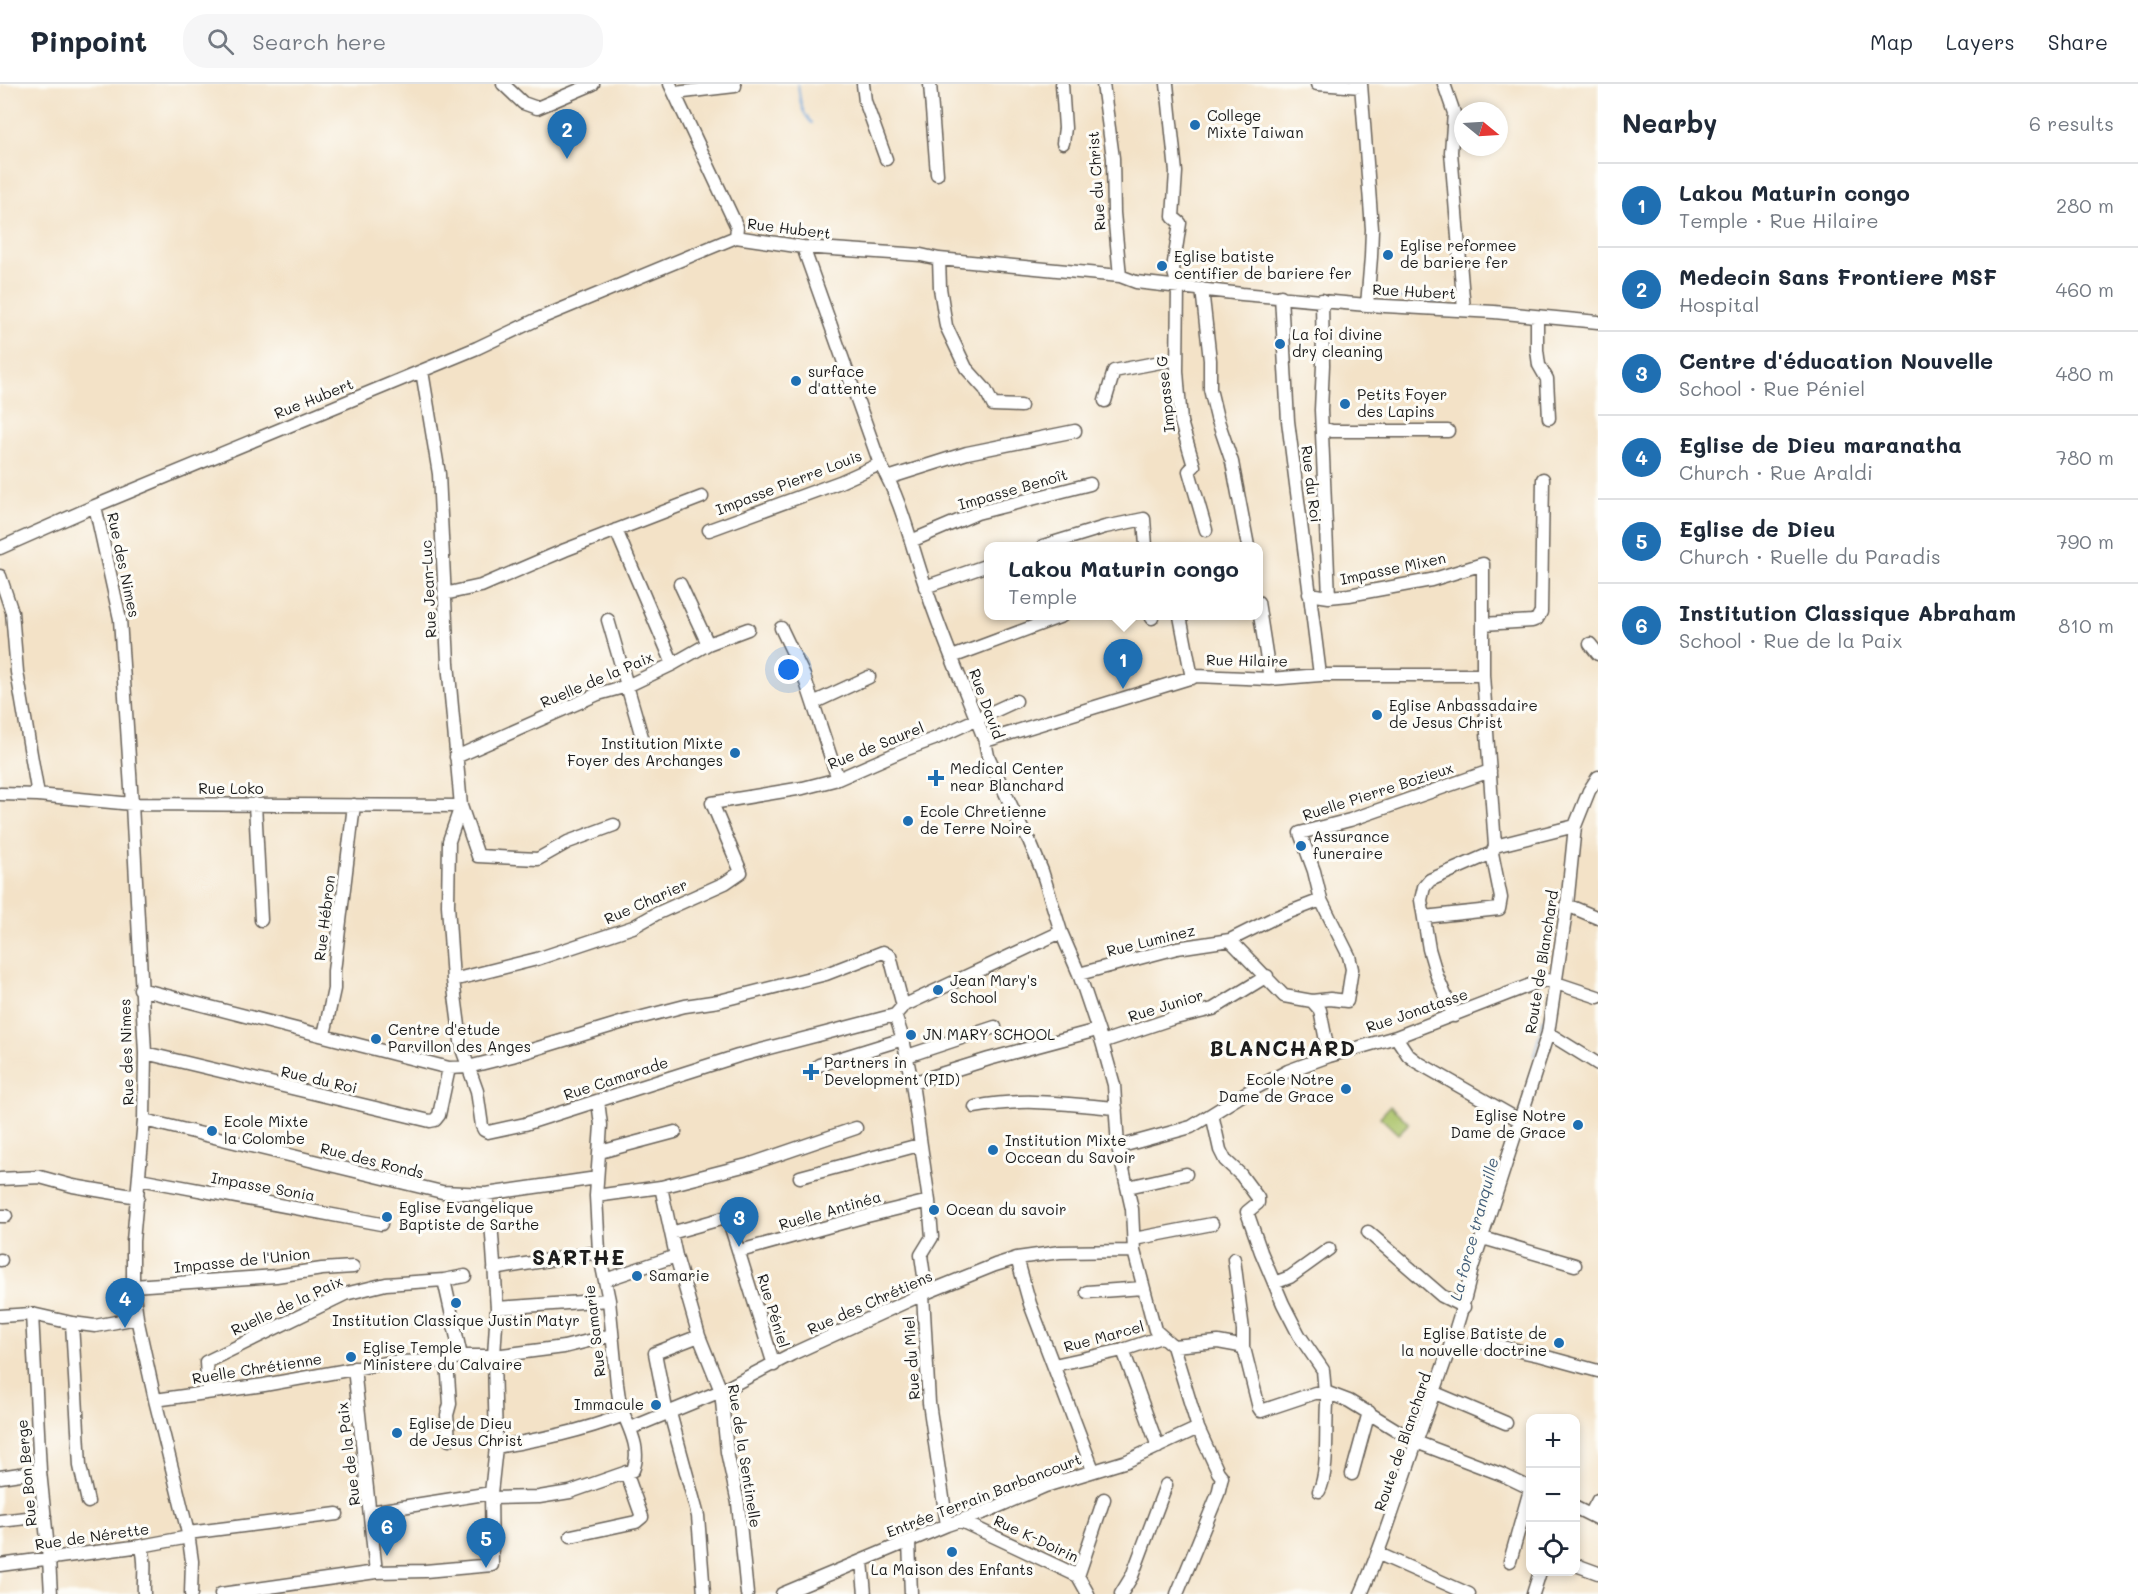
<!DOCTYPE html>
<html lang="en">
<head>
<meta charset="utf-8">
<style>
	:root { --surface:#fff; --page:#f6f6f7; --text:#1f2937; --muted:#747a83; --line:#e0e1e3; --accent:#1f6fb2 }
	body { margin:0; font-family:Mali,sans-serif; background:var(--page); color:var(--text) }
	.controls { position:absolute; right:18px; bottom:18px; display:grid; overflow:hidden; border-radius:12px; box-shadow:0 3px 9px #0003 }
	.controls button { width:54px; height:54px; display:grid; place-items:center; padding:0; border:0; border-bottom:2px solid var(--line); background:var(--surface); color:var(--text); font:30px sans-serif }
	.compass { position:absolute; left:1454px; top:18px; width:54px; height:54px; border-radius:50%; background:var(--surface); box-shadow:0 3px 9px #0003; rotate:108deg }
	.you { position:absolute; left:789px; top:586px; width:21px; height:21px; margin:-15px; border:4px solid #fff; border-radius:50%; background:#1a73e8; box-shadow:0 0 0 9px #1a73e833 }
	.badge { display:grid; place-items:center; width:39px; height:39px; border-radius:50%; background:var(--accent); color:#fff; font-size:20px; font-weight:700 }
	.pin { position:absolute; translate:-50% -50px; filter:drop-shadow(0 2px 3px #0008) }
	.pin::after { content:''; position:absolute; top:32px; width:21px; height:18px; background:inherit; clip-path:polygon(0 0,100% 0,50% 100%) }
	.popup { position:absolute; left:984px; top:458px; width:279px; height:78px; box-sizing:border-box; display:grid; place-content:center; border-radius:12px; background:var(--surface); filter:drop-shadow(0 2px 4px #0005); font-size:20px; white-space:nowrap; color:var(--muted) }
	.popup b { font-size:22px; color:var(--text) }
	.popup::after { content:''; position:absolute; left:50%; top:100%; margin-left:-12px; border:12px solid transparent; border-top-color:var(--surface) }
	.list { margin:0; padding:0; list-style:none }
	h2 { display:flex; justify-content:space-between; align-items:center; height:78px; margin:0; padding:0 24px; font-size:26px }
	h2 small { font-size:20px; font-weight:400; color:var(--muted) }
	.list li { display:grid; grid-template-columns:39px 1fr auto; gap:18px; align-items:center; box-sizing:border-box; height:84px; padding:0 24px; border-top:2px solid var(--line) }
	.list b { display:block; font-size:22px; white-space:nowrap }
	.list p { margin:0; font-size:20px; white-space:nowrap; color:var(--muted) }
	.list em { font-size:20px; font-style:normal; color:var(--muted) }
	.icon { flex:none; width:33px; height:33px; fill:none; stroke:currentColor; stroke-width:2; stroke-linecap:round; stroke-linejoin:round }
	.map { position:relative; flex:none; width:1598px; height:1510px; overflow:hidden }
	header { display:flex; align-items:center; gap:36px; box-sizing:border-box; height:84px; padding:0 30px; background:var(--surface); border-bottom:2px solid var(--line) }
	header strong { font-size:28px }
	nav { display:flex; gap:33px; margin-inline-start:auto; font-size:21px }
	.search { width:420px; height:54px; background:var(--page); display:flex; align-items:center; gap:15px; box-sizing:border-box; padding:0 21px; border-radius:24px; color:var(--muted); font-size:22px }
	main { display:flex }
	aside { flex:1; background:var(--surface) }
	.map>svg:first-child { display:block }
	.green { fill:#aac267; stroke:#636f42; stroke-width:1.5 }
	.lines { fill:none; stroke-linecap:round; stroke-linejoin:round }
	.stream { stroke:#689fd5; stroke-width:2 }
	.minor-casing { stroke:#676158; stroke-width:15 }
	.minor { stroke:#fff; stroke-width:12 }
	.poi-dot { fill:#1f6fb2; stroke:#fdfcf7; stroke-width:2 }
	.labels { text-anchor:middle; stroke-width:6; stroke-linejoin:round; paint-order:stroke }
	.poi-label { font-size:15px; fill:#1c1c1c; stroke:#fdfcf7; text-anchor:start }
	.street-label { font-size:15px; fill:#1c1c1c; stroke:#fdfcf7 }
	.water-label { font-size:16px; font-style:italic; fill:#425e78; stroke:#fdfcf7 }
	.district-label { font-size:21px; font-weight:bold; letter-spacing:1.5px; fill:#1c1c1c; stroke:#fdfcf7 }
</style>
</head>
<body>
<header>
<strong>Pinpoint</strong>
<div class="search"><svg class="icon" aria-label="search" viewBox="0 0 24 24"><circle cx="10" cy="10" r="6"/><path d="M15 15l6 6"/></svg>Search here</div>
<nav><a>Map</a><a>Layers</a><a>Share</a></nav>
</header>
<main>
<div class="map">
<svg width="1598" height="1510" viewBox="0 0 1598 1510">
	<rect width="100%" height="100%" fill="#fdfcf7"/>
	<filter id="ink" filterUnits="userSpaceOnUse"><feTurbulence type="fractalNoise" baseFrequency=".0167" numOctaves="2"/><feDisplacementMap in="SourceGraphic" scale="12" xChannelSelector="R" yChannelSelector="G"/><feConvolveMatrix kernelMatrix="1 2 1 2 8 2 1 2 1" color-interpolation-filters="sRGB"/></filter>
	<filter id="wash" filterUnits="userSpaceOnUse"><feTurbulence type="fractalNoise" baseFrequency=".008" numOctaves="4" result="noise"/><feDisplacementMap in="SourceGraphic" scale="24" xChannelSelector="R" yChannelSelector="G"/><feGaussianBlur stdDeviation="1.35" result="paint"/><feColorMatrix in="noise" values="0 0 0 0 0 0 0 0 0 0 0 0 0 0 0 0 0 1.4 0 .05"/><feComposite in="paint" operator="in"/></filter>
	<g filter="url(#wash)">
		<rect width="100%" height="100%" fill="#f3e2c7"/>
		<path class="green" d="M1390,1022L1409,1039L1398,1050L1380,1033Z"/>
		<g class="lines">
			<path class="stream" d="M798,0C800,16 800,27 812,39
				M1374,211L1443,219
				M1534,972L1544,934"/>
		</g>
	</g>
	<g filter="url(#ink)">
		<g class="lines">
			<g class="minor-casing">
				<path id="minor" d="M503,0L523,19L537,24L593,0
					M670,0L737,143L736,153
					M863,0L865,17L886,75
					M930,0L937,90
					M1062,0L1065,44L1063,59
					M1103,0L1113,74L1114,129L1120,192
					M1167,0L1176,88L1173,133L1180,139L1173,185L1178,202L1177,287L1181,338L1194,382L1189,387L1206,446
					M1317,0L1361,3
					M1361,0L1372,145L1371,173L1367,221
					M1444,0L1454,29L1451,68L1464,226
					M675,9L735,2
					M803,163L880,380C902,417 911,461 925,501C942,554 965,605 985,657L988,672L1022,745L1029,756L1042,787L1061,848L1079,890L1102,958L1114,1001L1118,1063L1132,1125L1134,1167L1155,1246L1173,1262L1218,1258L1240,1262L1245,1268L1259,1324L1261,1327L1315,1309H1328L1349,1317L1416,1358L1503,1391L1530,1404
					M939,175L940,204L946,242L966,284L985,305L993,321L1021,322
					M1202,205L1210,276V305L1217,334L1232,378L1248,462
					M1281,212L1288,337L1320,591
					M1322,216L1323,281L1321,326L1329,513
					M1537,233V266L1539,281L1547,295L1549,334
					M422,287L439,390L448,579L461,722L478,772L538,775L568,758L614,741
					M1105,317L1114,287L1176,275
					M1322,344L1332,347H1448
					M888,394L967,369L1075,347
					M95,422L120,535L132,720L145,969L144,1036L133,1157V1202L137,1234L155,1316L188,1449L192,1477L191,1510
					M616,446L673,580
					M709,446L840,398L880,380
					M911,457L977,429L1090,400
					M1043,462L1105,443L1144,435L1146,462
					M0,464L95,422L477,264L538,235L736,153L803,163L921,171L939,175L1120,192L1136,198L1242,210L1367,221L1494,228L1598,238
					M0,492L12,528L17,588L38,711
					M680,500L708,560
					M925,503L988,481
					M444,510L481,502L565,466L702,413
					M1309,510L1329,513L1349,511L1431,496L1483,480V591L1495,762L1575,742
					M1258,518L1270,595
					M1151,532L1152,534
					M1180,532L1192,594
					M608,536L642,653
					M1483,540L1532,537L1537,535L1541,528L1543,395
					M781,544L804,592L838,695
					M1590,560L1598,570
					M952,573L1062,532
					M813,619L869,593
					M985,657L1196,592L1270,595L1320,591H1483
					M456,673L598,610L627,602L673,580L708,560L748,545
					M0,710L38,711L132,720L461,722
					M255,720L261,836
					M461,722L449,757L448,821L453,896L462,965L477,1007L482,1042L484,1046L488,1048L525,1040L738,972L895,931L903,922L1061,848
					M1567,821L1598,834
					M1424,833L1499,825L1501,814L1492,769
					M1230,856L1284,912L1312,917L1320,926L1329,972
					M1079,890L1177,864L1230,856L1274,834L1321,816L1314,787L1300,749L1350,736L1490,687
					M453,896L537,875L633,843L656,830L725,799L741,788L712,719L803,704L838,695L904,666L934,655L1016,617
					M140,905L449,984L468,983L512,972L627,937L685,922L719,917L826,890L883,868L890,872L903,922
					M1312,917L1330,915L1347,917L1352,885L1349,872L1321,816
					M895,931L903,955L912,999L929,1117L932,1153L921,1171L925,1199L923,1210L929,1319L947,1441
					M1454,932L1437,892L1429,865L1421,816L1424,803L1430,796L1492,769L1495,762
					M1548,949L1598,980
					M324,951L334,905V887L354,721
					M1396,953L1408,971L1417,978L1519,1036
					M1102,958L1171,935L1213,925L1267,892
					M145,969L430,1037L435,1036L439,1031L449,984
					M907,972L995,943
					M819,981L903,955
					M912,999L989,975L1097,946
					M598,1017L601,1041L596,1112L599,1168L609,1216L617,1300L620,1321L624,1331
					M975,1023C1022,1013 1068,1020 1116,1024
					M1212,1030L1220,1066L1225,1076L1241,1091L1258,1114V1119L1247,1128L1261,1168L1283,1220L1299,1251L1323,1286L1325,1309
					M144,1036L442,1108L486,1110L597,1094
					M1118,1063L1191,1043L1244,1010L1288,987L1329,972L1396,953L1538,898L1547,896L1598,913
					M600,1068L675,1048
					M800,1093L919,1061
					M0,1095L40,1093L73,1102L138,1113
					M140,1098L145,1096L381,1140
					M661,1103L676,1172L699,1252L721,1307L727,1368L738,1419L747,1510
					M1128,1103L1186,1090
					M596,1112L661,1103L751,1080L856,1044
					M0,1132H6
					M1368,1148L1442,1212L1464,1223
					M671,1149L724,1134L729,1137L774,1281
					M1483,1154L1575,1181
					M1134,1155L1212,1140
					M740,1167L863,1133L929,1117
					M1017,1174L1030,1220L1093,1386
					M1234,1175L1243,1246V1264
					M0,1176H1
					M494,1185L599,1168
					M444,1196L465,1192
					M605,1196L676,1172
					M1274,1199L1290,1193L1329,1165
					M133,1202L276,1192L322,1185L353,1183
					M1087,1208L1143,1204
					M497,1224L609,1216
					M32,1230L40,1387L49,1475L51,1510
					M0,1232L32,1230L72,1239L95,1242L137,1234
					M72,1239L80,1382L88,1418
					M1173,1262L1198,1344L1218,1388L1222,1393L1218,1410L1177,1510
					M1123,1266L1158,1363
					M1449,1269L1466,1260L1484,1259L1543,1272L1598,1287
					M447,1277L450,1320L447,1331L449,1356
					M1054,1281L1123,1266L1161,1253
					M354,1284L376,1488
					M208,1308L206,1278L345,1210L386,1200L444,1196L461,1272
					M1435,1309L1506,1339
					M155,1316L264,1301L392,1278L447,1277L461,1272H494L564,1263L612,1251
					M670,1329L698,1432L704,1510
					M667,1330L655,1269L699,1252
					M631,1344L721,1307L792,1270L923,1210L995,1181L1017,1174L1060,1168L1134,1167
					M1352,1390L1369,1328
					M0,1393L40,1387
					M1319,1407C1330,1387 1324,1335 1328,1309
					M491,1414L539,1413L570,1408L633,1386C641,1367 631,1348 624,1331C580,1348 542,1355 496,1363
					M1576,1424L1598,1435
					M370,1428L491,1409
					M1590,1431L1598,1416
					M0,1437L45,1432
					M961,1437L1078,1492L1088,1510
					M188,1449L337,1430
					M571,1452L636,1438L642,1433L626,1388
					M909,1458L911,1510
					M141,1462C147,1476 143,1494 144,1510
					M1379,1470L1469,1510
					M862,1477L865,1510
					M1510,1477L1530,1406
					M0,1481L141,1462L189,1453
					M1576,1481L1598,1489
					M1078,1492L1104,1415
					M221,1510L376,1488L425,1487L492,1481L491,1409L496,1363L494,1272L497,1224L492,1151L486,1110
					M782,1510L947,1441L985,1428L1045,1402L1127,1377L1198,1344
					M1121,1510L1132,1492L1166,1401
					M1361,1510C1383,1461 1398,1410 1416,1359C1436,1300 1459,1246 1472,1184L1548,949L1567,821L1575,742L1589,707L1598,693
					M1533,1510L1540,1488"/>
			</g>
			<use href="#minor" class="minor"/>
		</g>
	</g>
	<g class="poi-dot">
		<circle cx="1195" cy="41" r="6"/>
		<circle cx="1388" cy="171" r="6"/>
		<circle cx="1162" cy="182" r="6"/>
		<circle cx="1280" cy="260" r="6"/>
		<circle cx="796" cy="297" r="6"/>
		<circle cx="1345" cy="320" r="6"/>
		<circle cx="1377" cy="631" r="6"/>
		<circle cx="735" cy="669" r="6"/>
		<path d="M933 685h6v6h6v6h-6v6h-6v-6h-6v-6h6z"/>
		<circle cx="908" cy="737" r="6"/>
		<circle cx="1301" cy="762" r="6"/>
		<circle cx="938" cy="906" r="6"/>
		<circle cx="911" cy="951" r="6"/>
		<circle cx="376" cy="955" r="6"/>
		<path d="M808 979h6v6h6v6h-6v6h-6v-6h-6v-6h6z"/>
		<circle cx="1346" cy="1005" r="6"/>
		<circle cx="1578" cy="1041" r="6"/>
		<circle cx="212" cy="1047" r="6"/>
		<circle cx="993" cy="1066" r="6"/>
		<circle cx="934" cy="1126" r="6"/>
		<circle cx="387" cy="1133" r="6"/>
		<circle cx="637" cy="1192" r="6"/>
		<circle cx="456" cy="1219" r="6"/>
		<circle cx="1559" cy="1259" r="6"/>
		<circle cx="351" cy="1273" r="6"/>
		<circle cx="656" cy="1321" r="6"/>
		<circle cx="397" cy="1349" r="6"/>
		<circle cx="952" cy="1468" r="6"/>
	</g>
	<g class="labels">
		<g class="poi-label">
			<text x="1207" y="37">College<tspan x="1207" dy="17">Mixte Taiwan</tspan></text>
			<text x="1400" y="167">Eglise reformee<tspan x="1400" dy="17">de bariere fer</tspan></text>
			<text x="1174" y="178">Eglise batiste<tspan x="1174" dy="17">centifier de bariere fer</tspan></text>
			<text x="1292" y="256">La foi divine<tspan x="1292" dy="17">dry cleaning</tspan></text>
			<text x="808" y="293">surface<tspan x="808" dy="17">d'attente</tspan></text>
			<text x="1357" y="316">Petits Foyer<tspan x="1357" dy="17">des Lapins</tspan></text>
			<text x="1389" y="627">Eglise Anbassadaire<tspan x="1389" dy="17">de Jesus Christ</tspan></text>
			<text x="723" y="665" text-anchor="end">Institution Mixte<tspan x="723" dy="17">Foyer des Archanges</tspan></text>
			<text x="950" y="690">Medical Center<tspan x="950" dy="17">near Blanchard</tspan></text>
			<text x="920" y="733">Ecole Chretienne<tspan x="920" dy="17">de Terre Noire</tspan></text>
			<text x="1313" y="758">Assurance<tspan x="1313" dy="17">funeraire</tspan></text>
			<text x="950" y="902">Jean Mary's<tspan x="950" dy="17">School</tspan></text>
			<text x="388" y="951">Centre d'etude<tspan x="388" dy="17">Parvillon des Anges</tspan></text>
			<text x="923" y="956">JN MARY SCHOOL</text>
			<text x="824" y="984">Partners in<tspan x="824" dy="17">Development (PID)</tspan></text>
			<text x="1334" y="1001" text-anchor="end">Ecole Notre<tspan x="1334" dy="17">Dame de Grace</tspan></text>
			<text x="1566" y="1037" text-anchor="end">Eglise Notre<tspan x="1566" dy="17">Dame de Grace</tspan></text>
			<text x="224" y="1043">Ecole Mixte<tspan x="224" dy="17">la Colombe</tspan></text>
			<text x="1005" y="1062">Institution Mixte<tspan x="1005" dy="17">Occean du Savoir</tspan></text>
			<text x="399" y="1129">Eglise Evangelique<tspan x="399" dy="17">Baptiste de Sarthe</tspan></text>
			<text x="946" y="1131">Ocean du savoir</text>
			<text x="649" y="1197">Samarie</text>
			<text x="456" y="1242" text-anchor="middle">Institution Classique Justin Matyr</text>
			<text x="1547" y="1255" text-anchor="end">Eglise Batiste de<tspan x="1547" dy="17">la nouvelle doctrine</tspan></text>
			<text x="363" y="1269">Eglise Temple<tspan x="363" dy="17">Ministere du Calvaire</tspan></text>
			<text x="644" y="1326" text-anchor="end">Immacule</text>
			<text x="409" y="1345">Eglise de Dieu<tspan x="409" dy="17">de Jesus Christ</tspan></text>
			<text x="952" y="1491" text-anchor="middle">La Maison des Enfants</text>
		</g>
		<g class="street-label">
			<text transform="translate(1097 97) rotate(-94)" y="5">Rue du Christ</text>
			<text transform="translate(789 145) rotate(7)" y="5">Rue Hubert</text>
			<text transform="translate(1414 208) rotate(3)" y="5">Rue Hubert</text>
			<text transform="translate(1166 310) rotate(-96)" y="5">Impasse G</text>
			<text transform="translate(314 315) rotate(-22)" y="5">Rue Hubert</text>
			<text transform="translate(789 399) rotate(-21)" y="5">Impasse Pierre Louis</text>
			<text transform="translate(1311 400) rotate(83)" y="5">Rue du Roi</text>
			<text transform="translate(1013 406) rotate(-16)" y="5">Impasse Benoît</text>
			<text transform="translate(123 481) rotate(78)" y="5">Rue des Nimes</text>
			<text transform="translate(1393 485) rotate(-12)" y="5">Impasse Mixen</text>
			<text transform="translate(429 505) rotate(-93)" y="5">Rue Jean-Luc</text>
			<text transform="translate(1247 577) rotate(1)" y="5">Rue Hilaire</text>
			<text transform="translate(597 596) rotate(-23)" y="5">Ruelle de la Paix</text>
			<text transform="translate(986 620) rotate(70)" y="5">Rue David</text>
			<text transform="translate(876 662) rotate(-22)" y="5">Rue de Saurel</text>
			<text x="231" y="710">Rue Loko</text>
			<text transform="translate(1378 708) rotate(-18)" y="5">Ruelle Pierre Bozieux</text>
			<text transform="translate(646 818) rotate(-24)" y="5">Rue Charier</text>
			<text transform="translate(325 834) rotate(-83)" y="5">Rue Hébron</text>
			<text transform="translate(1151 857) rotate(-14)" y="5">Rue Luminez</text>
			<text transform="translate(1542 878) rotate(-81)" y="5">Route de Blanchard</text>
			<text transform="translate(1166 922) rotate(-17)" y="5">Rue Junior</text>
			<text transform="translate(1417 927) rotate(-19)" y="5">Rue Jonatasse</text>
			<text transform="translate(127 968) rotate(-92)" y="5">Rue des Nimes</text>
			<text transform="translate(616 995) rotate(-18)" y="5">Rue Camarade</text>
			<text transform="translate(319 996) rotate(13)" y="5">Rue du Roi</text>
			<text transform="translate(372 1077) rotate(14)" y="5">Rue des Ronds</text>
			<text transform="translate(263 1103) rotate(10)" y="5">Impasse Sonia</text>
			<text transform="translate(830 1127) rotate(-16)" y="5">Ruelle Antinéa</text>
			<text transform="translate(242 1177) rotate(-6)" y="5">Impasse de l'Union</text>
			<text transform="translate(870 1219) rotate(-24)" y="5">Rue des Chrétiens</text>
			<text transform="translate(287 1222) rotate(-25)" y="5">Ruelle de la Paix</text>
			<text transform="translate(773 1227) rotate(73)" y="5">Rue Péniel</text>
			<text transform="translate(595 1247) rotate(-97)" y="5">Rue Samarie</text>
			<text transform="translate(1104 1253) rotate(-15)" y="5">Rue Marcel</text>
			<text transform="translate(912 1274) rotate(-94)" y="5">Rue du Miel</text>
			<text transform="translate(257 1285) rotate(-9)" y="5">Ruelle Chrétienne</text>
			<text transform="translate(1403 1358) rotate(-71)" y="5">Route de Blanchard</text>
			<text transform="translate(349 1370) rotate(-97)" y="5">Rue de la Paix</text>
			<text transform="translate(744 1372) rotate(81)" y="5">Rue de la Sentinelle</text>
			<text transform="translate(27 1389) rotate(-95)" y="5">Rue Bon Berge</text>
			<text transform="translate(984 1412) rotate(-21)" y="5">Entrée Terrain Barbancourt</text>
			<text transform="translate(92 1453) rotate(-8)" y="5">Rue de Nérette</text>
			<text transform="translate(1036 1455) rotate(25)" y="5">Rue K-Doirin</text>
		</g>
		<g class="water-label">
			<text transform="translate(1474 1145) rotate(-75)" y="6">La force tranquille</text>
		</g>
		<g class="district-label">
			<text x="1283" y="972">BLANCHARD</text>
			<text x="579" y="1181">SARTHE</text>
		</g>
	</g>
</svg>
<div class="controls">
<button>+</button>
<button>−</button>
<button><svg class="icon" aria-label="locate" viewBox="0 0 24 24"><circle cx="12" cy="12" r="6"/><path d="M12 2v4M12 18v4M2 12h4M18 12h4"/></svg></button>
</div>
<svg class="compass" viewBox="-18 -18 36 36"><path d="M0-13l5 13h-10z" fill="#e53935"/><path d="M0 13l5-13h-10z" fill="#747a83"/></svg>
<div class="you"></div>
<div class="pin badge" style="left:1123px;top:605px">1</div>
<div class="popup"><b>Lakou Maturin congo</b>Temple</div>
<div class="pin badge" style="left:567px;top:75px">2</div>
<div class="pin badge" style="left:739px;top:1163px">3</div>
<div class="pin badge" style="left:125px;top:1244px">4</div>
<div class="pin badge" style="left:486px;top:1484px">5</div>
<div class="pin badge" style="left:387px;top:1472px">6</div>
</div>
<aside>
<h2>Nearby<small>6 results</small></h2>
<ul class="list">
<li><span class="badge">1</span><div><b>Lakou Maturin congo</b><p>Temple · Rue Hilaire</p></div><em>280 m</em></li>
<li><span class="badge">2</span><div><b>Medecin Sans Frontiere MSF</b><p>Hospital</p></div><em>460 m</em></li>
<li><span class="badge">3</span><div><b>Centre d'éducation Nouvelle</b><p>School · Rue Péniel</p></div><em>480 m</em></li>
<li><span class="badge">4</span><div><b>Eglise de Dieu maranatha</b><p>Church · Rue Araldi</p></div><em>780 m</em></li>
<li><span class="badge">5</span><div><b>Eglise de Dieu</b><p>Church · Ruelle du Paradis</p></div><em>790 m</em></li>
<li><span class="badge">6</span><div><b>Institution Classique Abraham</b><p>School · Rue de la Paix</p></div><em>810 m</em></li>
</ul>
</aside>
</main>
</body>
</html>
